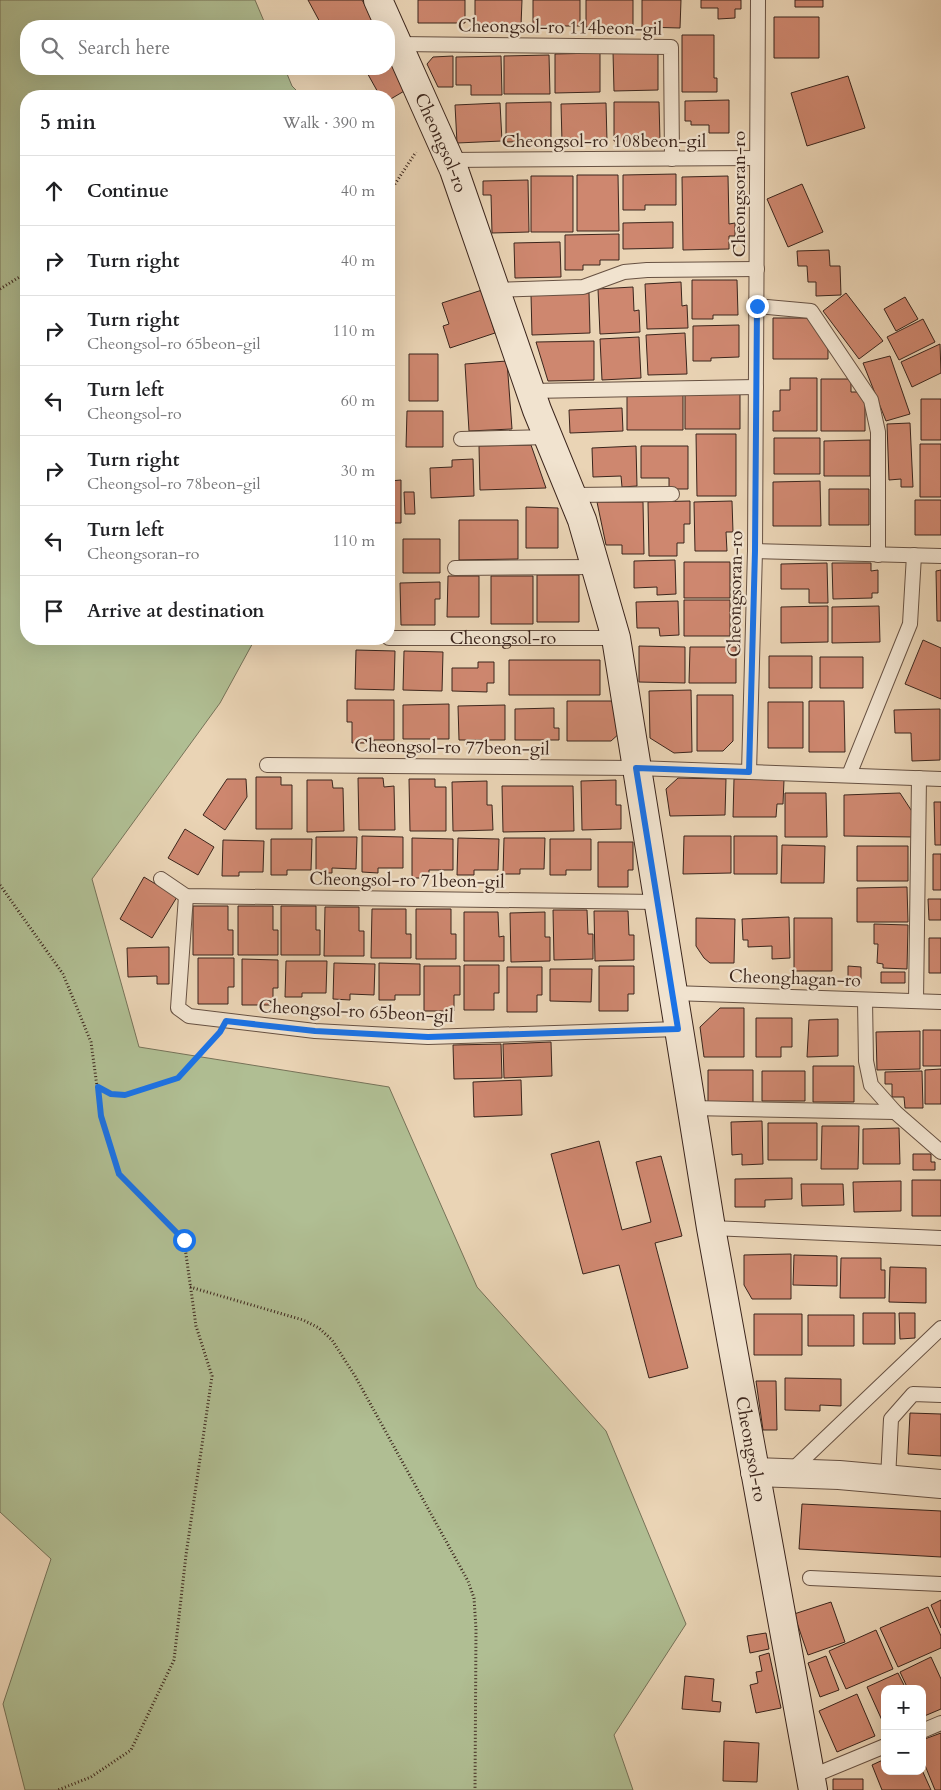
<!DOCTYPE html>
<html lang="en">
<head>
<meta charset="utf-8">
<style>
	:root { --surface:#fff; --page:#f6f6f6; --text:#202124; --muted:#757577; --line:#e0e0e0 }
	body { margin:0; font-family:Cardo,serif; background:var(--page); color:var(--text) }
	.controls { position:absolute; right:15px; bottom:15px; display:grid; overflow:hidden; border-radius:10px; box-shadow:0 5px 20px #0002 }
	.controls button { width:45px; height:45px; display:grid; place-items:center; padding:0; border:0; border-bottom:1px solid var(--line); background:var(--surface); color:var(--text); font:25px sans-serif }
	.stop { position:absolute; width:15px; height:15px; margin:-11px; border:4px solid #1a73e8; border-radius:50%; background:#fff }
	.stop.end { background:#1a73e8; border-color:#fff; box-shadow:0 1px 5px #0008 }
	.list { margin:0; padding:0; list-style:none }
	h2 { display:flex; justify-content:space-between; align-items:center; height:65px; margin:0; padding:0 20px; font-size:21px }
	h2 small { font-size:16px; font-weight:400; color:var(--muted) }
	.list li { display:grid; grid-template-columns:32px 1fr auto; gap:15px; align-items:center; box-sizing:border-box; height:70px; padding:0 20px; border-top:1px solid var(--line) }
	.list b { display:block; font-size:19px; white-space:nowrap }
	.list p { margin:0; font-size:16px; white-space:nowrap; color:var(--muted) }
	.list em { font-size:16px; font-style:normal; color:var(--muted) }
	.icon { flex:none; width:28px; height:28px; fill:none; stroke:currentColor; stroke-width:2; stroke-linecap:round; stroke-linejoin:round }
	.map { position:relative; flex:none; width:941px; height:1790px; overflow:hidden }
	.search { position:absolute; background:var(--surface); box-shadow:0 5px 20px #0002; left:20px; top:20px; width:375px; height:55px; display:flex; align-items:center; gap:12px; box-sizing:border-box; padding:0 18px; border-radius:20px; color:var(--muted); font-size:19px }
	.panel { position:absolute; background:var(--surface); box-shadow:0 5px 20px #0002; left:20px; top:90px; width:375px; height:555px; border-radius:20px }
	.map>svg:first-child { display:block }
	.green { fill:#b0be93; stroke:#767258 }
	.building { fill:#ce876f; stroke:#3b251c }
	.lines { fill:none; stroke-linecap:round; stroke-linejoin:round }
	.lane-casing { stroke:#675142; stroke-width:16 }
	.street-casing { stroke:#675142; stroke-width:30 }
	.secondary-casing { stroke:#3b251c; stroke-width:30 }
	.path { stroke:#3b251c; stroke-width:3; stroke-dasharray:1 2.5; stroke-linecap:butt }
	.lane { stroke:#f1e3cf; stroke-width:14 }
	.street { stroke:#f1e3cf; stroke-width:28 }
	.secondary { stroke:#f1e3cf; stroke-width:28 }
	.route { stroke:#1a73e8; stroke-width:6 }
	.labels { text-anchor:middle; stroke-width:4.5; stroke-linejoin:round; paint-order:stroke }
	.street-label { font-size:18px; fill:#3b251c; stroke:#f1e3cf }
</style>
</head>
<body>
<div class="map">
<svg width="941" height="1790" viewBox="0 0 941 1790">
	<rect width="100%" height="100%" fill="#ead4b5"/>
	<filter id="stains"><feTurbulence type="fractalNoise" baseFrequency=".004" numOctaves="4"/><feColorMatrix values="0 0 0 0 .2 0 0 0 0 .09 0 0 0 0 .02 0 0 0 .5 -.17"/></filter>
	<radialGradient id="worn" r=".72"><stop offset=".6" stop-color="#630" stop-opacity="0"/><stop offset="1" stop-color="#630" stop-opacity=".3"/></radialGradient>
	<path class="green" d="M0,0H255L266,26H26V69H285L292,86L302,96H26V639H255L220,703L92,879L139,1047L389,1087L477,1287L606,1431L686,1624L614,1735L633,1790H25L3,1704L51,1559L0,1512Z"/>
	<path class="building" d="M308,0H362L377,26H322Z
		M418,0H465V23H418Z
		M475,0H522L521,26H475Z
		M533,0H580V26H533Z
		M586,0H633V28L586,27Z
		M642,0H681L680,28L642,27Z
		M701,0H741V9H735V18L718,19V8H701Z
		M795,0H823V7H795Z
		M774,17H819V58H774Z
		M682,35H714V78H717V92H682Z
		M389,48L411,87L389,100V96H380L365,69H389Z
		M613,52H658V90L614,91Z
		M600,53V92L555,93V54Z
		M549,55L550,94H504V56Z
		M453,56V87H438L427,64L433,57Z
		M501,56L502,95H471V85H456V57Z
		M848,76L865,128L807,146L791,93Z
		M729,100V133H709V125H691V121H685V101Z
		M551,102V141L506,142V103Z
		M614,102H659L660,141H614Z
		M500,103L502,141L457,143L455,105Z
		M606,103L607,141L562,142L561,104Z
		M676,174V205H645V210H623V175Z
		M577,175H618L619,231H577Z
		M531,176H573V232H531Z
		M728,176L729,224L735,223V236H729V249L683,250L682,177Z
		M528,180L529,232L492,233L491,195H483V181Z
		M802,184L823,232L788,247L767,199Z
		M673,222V248L623,249V223Z
		M619,234V260H600V265H583V270H565V235Z
		M560,242L561,277L515,278L514,243Z
		M829,250L830,266H840L841,295L816,296V282H808L807,266H798L797,251Z
		M692,280H737L738,315H713V319H692Z
		M681,282L682,306L687,305L688,328L647,329L645,284Z
		M633,287L634,311L639,310L640,332L600,334L598,289Z
		M482,290L495,333L450,348L443,326L449,324L442,303Z
		M589,293L590,333L532,335L531,295Z
		M846,293L883,341L859,359L823,311Z
		M905,297L918,319L896,331L884,309Z
		M773,318H809L828,346V359H773Z
		M923,319L935,342L899,360L887,337Z
		M739,325V357L711,358V361H693V326Z
		M685,333L687,374L648,375L646,335Z
		M639,337L641,378L602,380L600,339Z
		M594,341V380L548,381L536,342Z
		M940,344L941,373L912,387L901,362Z
		M409,354H438V401H409Z
		M890,356L910,414L886,421L863,363Z
		M507,361L512,429L469,431L465,364Z
		M790,378H817V431H773V411H780V390H790Z
		M821,379H851V392H865V431H821Z
		M627,394H683V430H627Z
		M685,394H740V429H685Z
		M921,399H941V440H921Z
		M622,408L623,431L570,433L569,410Z
		M407,411H443V447H406Z
		M910,423L913,487H901V479L889,480L887,424Z
		M696,434H736V496H697Z
		M774,438H820V474H774Z
		M870,440V476H824V441Z
		M920,444H941V497H920Z
		M531,445L546,488L480,490L479,446Z
		M636,446L637,486L622,487L621,476L593,477L592,448Z
		M641,446H688V489H669V478H641Z
		M473,459L474,496L431,498L430,468L452,467V460Z
		M401,480V523H389V481Z
		M820,481L821,526H773V482Z
		M829,489H869V525H829Z
		M404,492H414L415,514H405Z
		M915,500H941V535H915Z
		M690,501V524H684V543H677V556H649L648,502Z
		M732,501L733,532H726L727,551H695L694,502Z
		M597,502H643L644,554H622V545H606Z
		M526,507L558,508V548H526Z
		M459,520H518V559L459,560Z
		M403,539H440V573H403Z
		M675,560L676,594L657,595V587L634,588V561Z
		M684,562H730V598H684Z
		M827,563L828,603H809V589H781V564Z
		M832,563H871V571L878,570V593H872V598L833,599Z
		M941,570V621H937L936,571Z
		M537,575H579V622H537Z
		M448,576H479V617H447Z
		M491,576H533V624H491Z
		M440,582V599H435V625H401L400,583Z
		M684,600H730V636H684Z
		M678,601L679,635L660,636L659,628H637L636,602Z
		M828,606V642L781,643V607Z
		M879,606L880,642L832,643V607Z
		M923,640L941,648V699L905,684Z
		M639,646L685,647V683L639,682Z
		M690,647H736V683H689Z
		M356,650L395,651L394,690L355,689Z
		M404,651L443,652L442,691L403,690Z
		M769,656H812V688H769Z
		M820,657H863V688H820Z
		M509,660H600V695H509Z
		M478,662H494V683H487V692L452,691V668H478Z
		M691,690L692,752L674,753L650,738L649,691Z
		M697,695H733V741L723,751H697Z
		M347,700H394V740H374V743H352V722H347Z
		M567,701H612L621,732L611,741H567Z
		M809,701H844L845,752H809Z
		M768,702H803V748H768Z
		M449,704V739H403V705Z
		M505,705V740H459L458,706Z
		M554,708V728H559V740H515V709Z
		M940,709V760L912,761L911,733H895L894,710Z
		M256,777H281V785H292V829H256Z
		M358,778H383L384,787L394,786L395,830H359Z
		M678,778L726,779L725,815L670,816L666,789Z
		M227,779H246L247,797L225,830L203,815Z
		M409,779H435V787H446V831H410Z
		M734,779L784,780L783,804H777L776,817H733Z
		M307,780H332L333,788H343L344,831L307,832Z
		M616,780V805H621V829L582,830L581,781Z
		M487,781V805H492L493,830L453,831L452,782Z
		M502,786H573L574,831L503,832Z
		M785,793H826L827,837H785Z
		M900,793L913,813L914,837L844,836V795Z
		M934,802H941V845H935Z
		M185,829L214,847L198,875L168,858Z
		M362,836L403,837V868H378V873L362,872Z
		M684,836H731V873L683,874Z
		M734,836H777V874H734Z
		M316,837H357L356,869L332,868V873H316Z
		M412,838L453,839V870H429V878H412Z
		M458,838L499,839L498,870H474V875H457Z
		M504,838H545L544,869H520V874H503Z
		M271,839H312L311,870H287V875H271Z
		M550,839H591V870H566V875H550Z
		M223,840L264,841L263,872H239V876H222Z
		M598,842H633V870H628V887H598Z
		M782,845L825,846L824,883H781Z
		M857,846H908V881H857Z
		M933,854H941V890H933Z
		M144,877L177,897L152,938L120,919Z
		M907,887L908,922H857V888Z
		M928,899H941V920H929Z
		M193,906H228V930H233V955H193Z
		M238,906H273V930H278V955H238Z
		M281,906H316V930H320V955H281Z
		M325,907H359V931H364V956H324Z
		M372,909H406V934H411V958H371Z
		M416,909H451V934H456V959H416Z
		M553,910H587L588,934H593V959L554,960Z
		M594,911H628L629,935H634V960L595,961Z
		M464,912H498L499,937L504,936V961H464Z
		M545,912V937H550V961L511,962L510,913Z
		M789,917L790,958L772,959V946L748,947V940H743L742,919Z
		M696,918L735,919L734,963H710L704,958L696,946Z
		M794,918H832V971H794Z
		M874,924L908,925L907,969L883,968V964L877,963L878,944H874Z
		M929,938H941V973H929Z
		M169,947V984H157V976L128,977L127,948Z
		M198,958H234V987H228V1004H198Z
		M242,959L278,960V988H273V1005H242Z
		M286,961H327L326,993H302V997H285Z
		M334,963L375,964L374,995L350,994V1000L333,999Z
		M379,963L420,964V995H395V1000H379Z
		M464,965H499V993H494V1010H464Z
		M424,966H460V995H454V1011H424Z
		M599,966H634V994H628V1011H599Z
		M848,966L861,967V982L848,981Z
		M507,967H542V995H537V1012H507Z
		M550,969H592L591,1002L550,1001Z
		M881,972H905V983H881Z
		M720,1008H744V1057H704L700,1027Z
		M756,1018H792V1047H781V1057H756Z
		M838,1019V1056L807,1057L809,1020Z
		M923,1030H941V1066H923Z
		M920,1031V1069L877,1070L876,1032Z
		M551,1042L552,1076L504,1078L503,1044Z
		M501,1044L502,1078L454,1079L453,1045Z
		M813,1066H854V1102H813Z
		M941,1069V1104H925V1070Z
		M708,1070H753V1103H708Z
		M762,1071H805V1101H762Z
		M922,1071L923,1108H905L904,1097H892V1084H885V1072Z
		M521,1080L522,1115L474,1117L473,1082Z
		M762,1121L763,1164L742,1165V1154L732,1155L731,1122Z
		M768,1123H817V1160H768Z
		M822,1126H859L858,1169H821Z
		M899,1128L900,1164H863V1129Z
		M599,1141L622,1230L651,1222L636,1162L661,1156L682,1236L655,1243L688,1368L649,1378L619,1265L583,1274L551,1154Z
		M913,1154H931V1162H935V1170H913Z
		M792,1178V1199L765,1200V1207H735V1179Z
		M912,1180H941V1216H912Z
		M901,1181V1211L854,1212L853,1182Z
		M801,1184H843L844,1205L802,1206Z
		M791,1254V1299H752L744,1285V1255Z
		M794,1255L837,1256V1286L793,1285Z
		M841,1258H881V1270H885V1298H840Z
		M890,1267L926,1268V1303L889,1302Z
		M863,1313H895V1344H863Z
		M899,1313H915V1338L900,1339Z
		M754,1314H802V1355H754Z
		M808,1315H854V1346H808Z
		M785,1378L841,1379V1406L820,1405V1411L785,1410Z
		M756,1381H776L777,1430H763Z
		M910,1413L941,1414V1456L908,1454Z
		M802,1504L941,1511V1557L799,1549Z
		M941,1600V1628L931,1605Z
		M831,1602L845,1642L808,1655L794,1614Z
		M928,1607L941,1636V1648L898,1667L880,1628Z
		M876,1630L893,1669L846,1689L829,1651Z
		M766,1633L769,1649L750,1653L747,1636Z
		M769,1653L781,1708L756,1713L750,1685L758,1683L756,1672L762,1671L759,1656Z
		M826,1656L839,1690L820,1697L808,1663Z
		M931,1657L941,1679V1709L922,1717V1689H908L900,1672Z
		M898,1673L906,1689H885V1727L867,1687Z
		M685,1676L714,1679L712,1701L721,1702L720,1712L682,1709Z
		M857,1694L875,1736L837,1752L819,1711Z
		M941,1733V1790H935L922,1758V1740Z
		M724,1741L759,1743L757,1782L723,1781Z
		M885,1759V1771L922,1770L931,1790H882L872,1765Z
		M833,1779H863V1790H833Z"/>
	<g class="lines">
		<g class="lane-casing">
			<g id="lane">
				<path d="M398,44L671,47L672,159"/>
				<path d="M450,160L757,158"/>
				<path d="M495,290L583,287L624,272L647,270L757,269"/>
				<path d="M757,306L811,311L871,400L878,432V555"/>
				<path d="M530,391L756,387"/>
				<path d="M461,439L548,437"/>
				<path d="M572,495L672,494"/>
				<path d="M755,551L941,556"/>
				<path d="M455,568L596,567"/>
				<path id="s1" d="M389,638H616"/>
				<path d="M267,765L636,768L941,779"/>
				<path d="M749,772L755,551L758,0"/>
				<path d="M849,775L910,624L914,555"/>
				<path d="M161,879L186,896L657,902"/>
				<path d="M186,896L178,1008L189,1016L315,1031L428,1037L678,1029"/>
				<path d="M672,993L941,1002"/>
				<path d="M865,1000L866,1061L871,1085L895,1112L941,1152"/>
				<path d="M916,1001L919,778"/>
				<path d="M691,1108L895,1112"/>
				<path d="M711,1228L941,1238"/>
				<path d="M789,1473L941,1328"/>
				<path d="M888,1479L891,1419L913,1394L941,1395"/>
				<path d="M810,1578L941,1584"/>
				<path d="M922,1731L941,1723"/>
				<path d="M810,1777L885,1746"/>
			</g>
		</g>
		<g class="street-casing">
			<path id="street" d="M755,1472L839,1475L941,1484"/>
		</g>
		<g class="secondary-casing">
			<g id="secondary">
				<path id="s2" d="M378,0L454,170L537,410L582,520L616,638L711,1228L813,1790"/>
			</g>
		</g>
		<path class="path" d="M389,193L416,152
			M0,289L26,273
			M0,885L63,974L91,1042L101,1116L119,1174L184,1240L196,1326L212,1376L186,1555L174,1660L131,1750L91,1777L58,1790
			M98,1088L111,1094L125,1095L178,1078L213,1039
			M190,1287L303,1320L319,1328L332,1340L355,1376L468,1581L474,1598L476,1629L475,1790"/>
		<use href="#lane" class="lane"/>
		<use href="#street" class="street"/>
		<use href="#secondary" class="secondary"/>
	</g>
	<g class="lines">
		<path class="route" d="M184,1240L119,1174L101,1116L98,1087L111,1094L125,1095L178,1078L220,1032L226,1021L315,1031L428,1037L678,1029L636,768L749,772L755,551L757,306"/>
	</g>
	<g class="labels">
		<g class="street-label">
			<text transform="translate(560 27) rotate(1)" y="6">Cheongsol-ro 114beon-gil</text>
			<text x="604" y="147">Cheongsol-ro 108beon-gil</text>
			<text dy="6" stroke="none"><textPath href="#s2" startOffset="156">Cheongsol-ro</textPath></text>
			<text transform="translate(739 194) rotate(-90)" y="6">Cheongsoran-ro</text>
			<text transform="translate(735 594) rotate(-89)" y="6">Cheongsoran-ro</text>
			<text dy="6" stroke="none"><textPath href="#s1" startOffset="114">Cheongsol-ro</textPath></text>
			<text transform="translate(452 747) rotate(1)" y="6">Cheongsol-ro 77beon-gil</text>
			<text transform="translate(407 880) rotate(1)" y="6">Cheongsol-ro 71beon-gil</text>
			<text transform="translate(795 978) rotate(2)" y="6">Cheonghagan-ro</text>
			<text transform="translate(356 1011) rotate(3)" y="6">Cheongsol-ro 65beon-gil</text>
			<text dy="6" stroke="none"><textPath href="#s2" startOffset="1504">Cheongsol-ro</textPath></text>
		</g>
	</g>
	<rect width="100%" height="100%" filter="url(#stains)"/>
	<rect width="100%" height="100%" fill="url(#worn)"/>
</svg>
<div class="controls">
<button>+</button>
<button>−</button>
</div>
<div class="stop" style="left:184px;top:1240px"></div>
<div class="stop end" style="left:757px;top:306px"></div>
<div class="search"><svg class="icon" aria-label="search" viewBox="0 0 24 24"><circle cx="10" cy="10" r="6"/><path d="M15 15l6 6"/></svg>Search here</div>
<section class="panel">
<h2>5 min<small>Walk · 390 m</small></h2>
<ul class="list">
<li><svg class="icon" aria-label="ahead" viewBox="0 0 24 24"><path d="M12 20V5M6 11l6-6 6 6"/></svg><div><b>Continue</b></div><em>40 m</em></li>
<li><svg class="icon" aria-label="right" viewBox="0 0 24 24"><path d="M7 20v-9h11M14 6l5 5-5 5"/></svg><div><b>Turn right</b></div><em>40 m</em></li>
<li><svg class="icon" aria-label="right" viewBox="0 0 24 24"><path d="M7 20v-9h11M14 6l5 5-5 5"/></svg><div><b>Turn right</b><p>Cheongsol-ro 65beon-gil</p></div><em>110 m</em></li>
<li><svg class="icon" aria-label="left" viewBox="0 0 24 24"><path d="M17 20v-9H6M10 6l-5 5 5 5"/></svg><div><b>Turn left</b><p>Cheongsol-ro</p></div><em>60 m</em></li>
<li><svg class="icon" aria-label="right" viewBox="0 0 24 24"><path d="M7 20v-9h11M14 6l5 5-5 5"/></svg><div><b>Turn right</b><p>Cheongsol-ro 78beon-gil</p></div><em>30 m</em></li>
<li><svg class="icon" aria-label="left" viewBox="0 0 24 24"><path d="M17 20v-9H6M10 6l-5 5 5 5"/></svg><div><b>Turn left</b><p>Cheongsoran-ro</p></div><em>110 m</em></li>
<li><svg class="icon" aria-label="arrive" viewBox="0 0 24 24"><path d="M6 21V4h12l-3 4 3 4H6"/></svg><div><b>Arrive at destination</b></div></li>
</ul>
</section>
</div>
</body>
</html>
